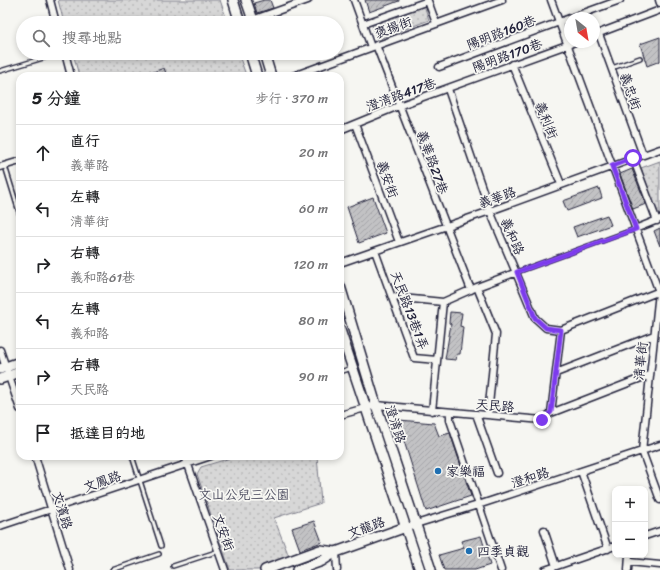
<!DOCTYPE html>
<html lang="zh-TW">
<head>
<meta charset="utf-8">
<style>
	:root { --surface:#fff; --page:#f2f2f2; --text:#202124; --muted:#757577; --line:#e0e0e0 }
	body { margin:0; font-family:Sriracha,"LXGW WenKai TC",sans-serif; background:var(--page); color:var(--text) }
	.controls { position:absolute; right:12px; bottom:12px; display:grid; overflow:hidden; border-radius:8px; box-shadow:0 2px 6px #0003 }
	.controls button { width:36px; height:36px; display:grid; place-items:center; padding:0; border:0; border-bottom:1px solid var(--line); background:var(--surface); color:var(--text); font:20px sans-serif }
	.compass { position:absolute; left:564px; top:12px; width:36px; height:36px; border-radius:50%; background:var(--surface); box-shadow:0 2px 6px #0003; rotate:149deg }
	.stop { position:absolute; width:12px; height:12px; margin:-9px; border:3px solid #7c3aed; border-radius:50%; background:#fff }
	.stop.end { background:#7c3aed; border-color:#fff; box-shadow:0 1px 4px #0008 }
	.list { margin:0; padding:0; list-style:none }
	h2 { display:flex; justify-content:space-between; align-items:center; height:52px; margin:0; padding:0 16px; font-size:17px }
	h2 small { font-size:13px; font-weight:400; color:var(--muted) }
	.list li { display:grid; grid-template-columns:26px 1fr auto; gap:12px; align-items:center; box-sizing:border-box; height:56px; padding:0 16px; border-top:1px solid var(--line) }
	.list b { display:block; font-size:15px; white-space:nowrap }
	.list p { margin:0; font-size:13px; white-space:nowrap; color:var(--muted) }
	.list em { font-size:13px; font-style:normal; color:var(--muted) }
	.icon { flex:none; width:22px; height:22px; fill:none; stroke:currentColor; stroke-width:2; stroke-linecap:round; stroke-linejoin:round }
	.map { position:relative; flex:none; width:660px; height:570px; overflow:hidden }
	.search { position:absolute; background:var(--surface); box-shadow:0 2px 6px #0003; left:16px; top:16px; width:328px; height:44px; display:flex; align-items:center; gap:10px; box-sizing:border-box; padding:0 14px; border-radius:22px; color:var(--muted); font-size:15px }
	.panel { position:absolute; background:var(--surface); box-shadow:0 2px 6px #0003; left:16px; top:72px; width:328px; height:388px; border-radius:12px }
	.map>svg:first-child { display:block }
	.grass { fill:url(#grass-dots); stroke:#7c7c89 }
	.building { fill:url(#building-hatch); stroke:#22223b }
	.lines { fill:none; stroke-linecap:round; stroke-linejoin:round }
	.lane-casing { stroke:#22223b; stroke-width:6 }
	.street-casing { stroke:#22223b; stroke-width:9 }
	.secondary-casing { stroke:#22223b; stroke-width:12 }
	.lane { stroke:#f6f6f2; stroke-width:3 }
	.street { stroke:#f6f6f2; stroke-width:6 }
	.secondary { stroke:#f6f6f2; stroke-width:9 }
	.route { stroke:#7c3aed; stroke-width:5 }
	.poi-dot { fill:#1f6fb2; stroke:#f6f6f2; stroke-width:1.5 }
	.labels { text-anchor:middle; stroke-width:3.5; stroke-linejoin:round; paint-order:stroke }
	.street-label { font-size:13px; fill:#22223b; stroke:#f6f6f2 }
	.poi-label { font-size:13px; fill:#22223b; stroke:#f6f6f2; text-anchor:start }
	.park-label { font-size:13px; fill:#4f4f62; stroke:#f6f6f2 }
</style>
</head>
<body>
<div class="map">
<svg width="660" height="570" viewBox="0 0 660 570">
	<defs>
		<pattern id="grass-dots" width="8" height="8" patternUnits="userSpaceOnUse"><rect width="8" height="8" fill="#d7d7d7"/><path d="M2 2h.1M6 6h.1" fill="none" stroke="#b8b8b9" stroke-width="1.8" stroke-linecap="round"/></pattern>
		<pattern id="building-hatch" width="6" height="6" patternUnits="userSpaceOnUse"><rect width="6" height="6" fill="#c2c2c4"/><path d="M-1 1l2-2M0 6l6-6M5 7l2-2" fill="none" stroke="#a6a6a9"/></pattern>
	</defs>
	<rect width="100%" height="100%" fill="#f6f6f2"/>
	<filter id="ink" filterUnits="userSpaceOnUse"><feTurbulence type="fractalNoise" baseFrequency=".025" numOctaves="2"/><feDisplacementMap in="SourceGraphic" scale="8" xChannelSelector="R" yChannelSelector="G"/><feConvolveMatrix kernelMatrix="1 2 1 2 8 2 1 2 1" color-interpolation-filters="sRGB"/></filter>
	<g filter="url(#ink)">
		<path class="grass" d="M58,0H220L228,23H64Z
			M424,5L429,20L377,40L372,25Z
			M73,53H238L246,75L79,76Z
			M660,161V215H658L641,168Z
			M237,456H317L321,503L274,518L290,559L259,570H230L197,474L201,467Z"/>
		<path class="building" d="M264,0H270L273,8L257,13L254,3Z
			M365,0H399V1L369,12Z
			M660,37V61L647,66L640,44Z
			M164,68L167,76H145V75Z
			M632,169L646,204L633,209L620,174Z
			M599,188L602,198L567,211L563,201Z
			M373,197L386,233L359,243L347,207Z
			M607,215L611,225L577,237L573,227Z
			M660,228V246L654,231Z
			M450,312L462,313L460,326L463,327L460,354H457L456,360L445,359L451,324L449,323Z
			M399,420L434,423L439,436L450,433L471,496L426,511L404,441L396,424Z
			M314,521L322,542L300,550L292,528Z
			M481,536L490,565L475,570H444L439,555L464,548L461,541Z"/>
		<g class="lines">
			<g class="lane-casing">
				<path id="lane" d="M612,68L640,58
					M0,71L60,53
					M5,166L20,215
					M517,272L635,229
					M340,372L352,368
					M132,456L161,546
					M173,566L219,551
					M112,570L159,554"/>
			</g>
			<g class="street-casing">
				<path id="street" d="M50,0L56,23
					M354,0L371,47
					M551,0L659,292L642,451L660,500
					M659,0L660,3
					M570,18L620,0
					M252,20L308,0
					M363,24L428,1L436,23
					M599,34L643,155
					M594,35L660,10
					M376,45L471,290
					M65,53L71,76
					M512,64L561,184
					M439,67L570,18
					M293,76L502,0
					M448,89L490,211L535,318L546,328L561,330
					M355,124L399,242
					M340,130L401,105L575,42
					M633,158L657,221
					M0,167L20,161
					M635,229L660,219
					M375,251L414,358L437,360
					M340,263L490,211L660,149
					M477,287L496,334L488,415
					M392,297L443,302L477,287L517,272
					M0,350L20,409
					M556,373L654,335
					M432,411L443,302
					M450,412V420L501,570
					M551,413L649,375
					M476,414L497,473
					M340,415L376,405L542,420L551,413L561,330L660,291
					M35,456L70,570
					M185,456L225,570
					M581,471L608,549
					M0,526L211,456
					M406,527L478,505L660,445
					M544,530L556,566
					M645,536L660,531
					M336,552L337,570
					M629,562L660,565
					M545,570L615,546
					M628,570L629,555"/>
			</g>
			<g class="secondary-casing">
				<path id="secondary" d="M233,0L240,23
					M246,0L254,23
					M250,53L257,76
					M264,53L271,76
					M340,286L376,405L431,570
					M340,330L420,570
					M0,369L20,362
					M0,379L20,372
					M265,570L320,550L336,552
					M297,570L322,561L336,552L406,527"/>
			</g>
			<use href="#lane" class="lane"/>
			<use href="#street" class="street"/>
			<use href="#secondary" class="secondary"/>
		</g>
	</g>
	<g class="lines" filter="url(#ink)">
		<path class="route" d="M542,420L551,412L561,330L546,328L535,318L517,272L636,229L612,166L633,158"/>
	</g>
	<g class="poi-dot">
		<circle cx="438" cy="471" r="4"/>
		<circle cx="469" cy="551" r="4"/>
	</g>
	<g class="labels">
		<g class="street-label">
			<text transform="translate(393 27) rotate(-20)" y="5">褒揚街</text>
			<text transform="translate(501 32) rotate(-21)" y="5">陽明路160巷</text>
			<text transform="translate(507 55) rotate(-20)" y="5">陽明路170巷</text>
			<text transform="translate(631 91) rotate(70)" y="5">義忠街</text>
			<text transform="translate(401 94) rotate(-20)" y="5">澄清路417巷</text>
			<text transform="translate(547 120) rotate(68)" y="5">義利街</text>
			<text transform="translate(433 162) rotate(70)" y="5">義華路27巷</text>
			<text transform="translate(388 179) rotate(70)" y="5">義安街</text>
			<text transform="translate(497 197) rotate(-20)" y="5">義華路</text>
			<text transform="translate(513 236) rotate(66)" y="5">義和路</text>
			<text transform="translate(410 310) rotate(69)" y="5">天民路13巷1弄</text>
			<text transform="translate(640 361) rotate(-84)" y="5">清華街</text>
			<text transform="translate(495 405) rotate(5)" y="5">天民路</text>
			<text transform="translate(396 424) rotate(72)" y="5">澄清路</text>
			<text transform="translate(530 477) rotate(-18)" y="5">澄和路</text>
			<text transform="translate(102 481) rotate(-19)" y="5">文鳳路</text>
			<text transform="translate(63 510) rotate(73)" y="5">文濱路</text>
			<text transform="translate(366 527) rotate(-20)" y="5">文龍路</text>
			<text transform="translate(224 532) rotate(70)" y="5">文安街</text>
		</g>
		<g class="poi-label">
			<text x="446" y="476">家樂福</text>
			<text x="477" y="556">四季貞觀</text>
		</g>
		<g class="park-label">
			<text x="244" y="499">文山公兒三公園</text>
		</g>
	</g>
</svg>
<div class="controls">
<button>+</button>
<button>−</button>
</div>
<svg class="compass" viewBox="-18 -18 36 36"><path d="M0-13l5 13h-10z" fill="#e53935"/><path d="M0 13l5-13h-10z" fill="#757577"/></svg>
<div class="stop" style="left:633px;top:158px"></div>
<div class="stop end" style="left:542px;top:420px"></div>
<div class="search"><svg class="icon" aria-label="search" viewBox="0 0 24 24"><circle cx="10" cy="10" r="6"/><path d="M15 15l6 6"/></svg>搜尋地點</div>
<section class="panel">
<h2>5 分鐘<small>步行 · 370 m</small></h2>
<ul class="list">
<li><svg class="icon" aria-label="ahead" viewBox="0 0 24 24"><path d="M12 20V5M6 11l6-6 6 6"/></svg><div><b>直行</b><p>義華路</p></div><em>20 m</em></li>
<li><svg class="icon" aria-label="left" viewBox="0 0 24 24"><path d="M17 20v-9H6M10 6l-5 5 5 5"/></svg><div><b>左轉</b><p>清華街</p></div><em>60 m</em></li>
<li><svg class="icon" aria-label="right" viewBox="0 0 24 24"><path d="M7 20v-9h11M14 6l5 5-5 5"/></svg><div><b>右轉</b><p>義和路61巷</p></div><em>120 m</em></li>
<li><svg class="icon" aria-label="left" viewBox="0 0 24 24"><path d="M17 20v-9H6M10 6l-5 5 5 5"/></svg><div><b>左轉</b><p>義和路</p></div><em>80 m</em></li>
<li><svg class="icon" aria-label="right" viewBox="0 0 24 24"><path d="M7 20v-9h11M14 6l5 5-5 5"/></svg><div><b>右轉</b><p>天民路</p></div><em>90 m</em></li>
<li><svg class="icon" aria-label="arrive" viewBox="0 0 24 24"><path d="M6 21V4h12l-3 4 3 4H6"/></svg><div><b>抵達目的地</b></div></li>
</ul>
</section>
</div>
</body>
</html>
